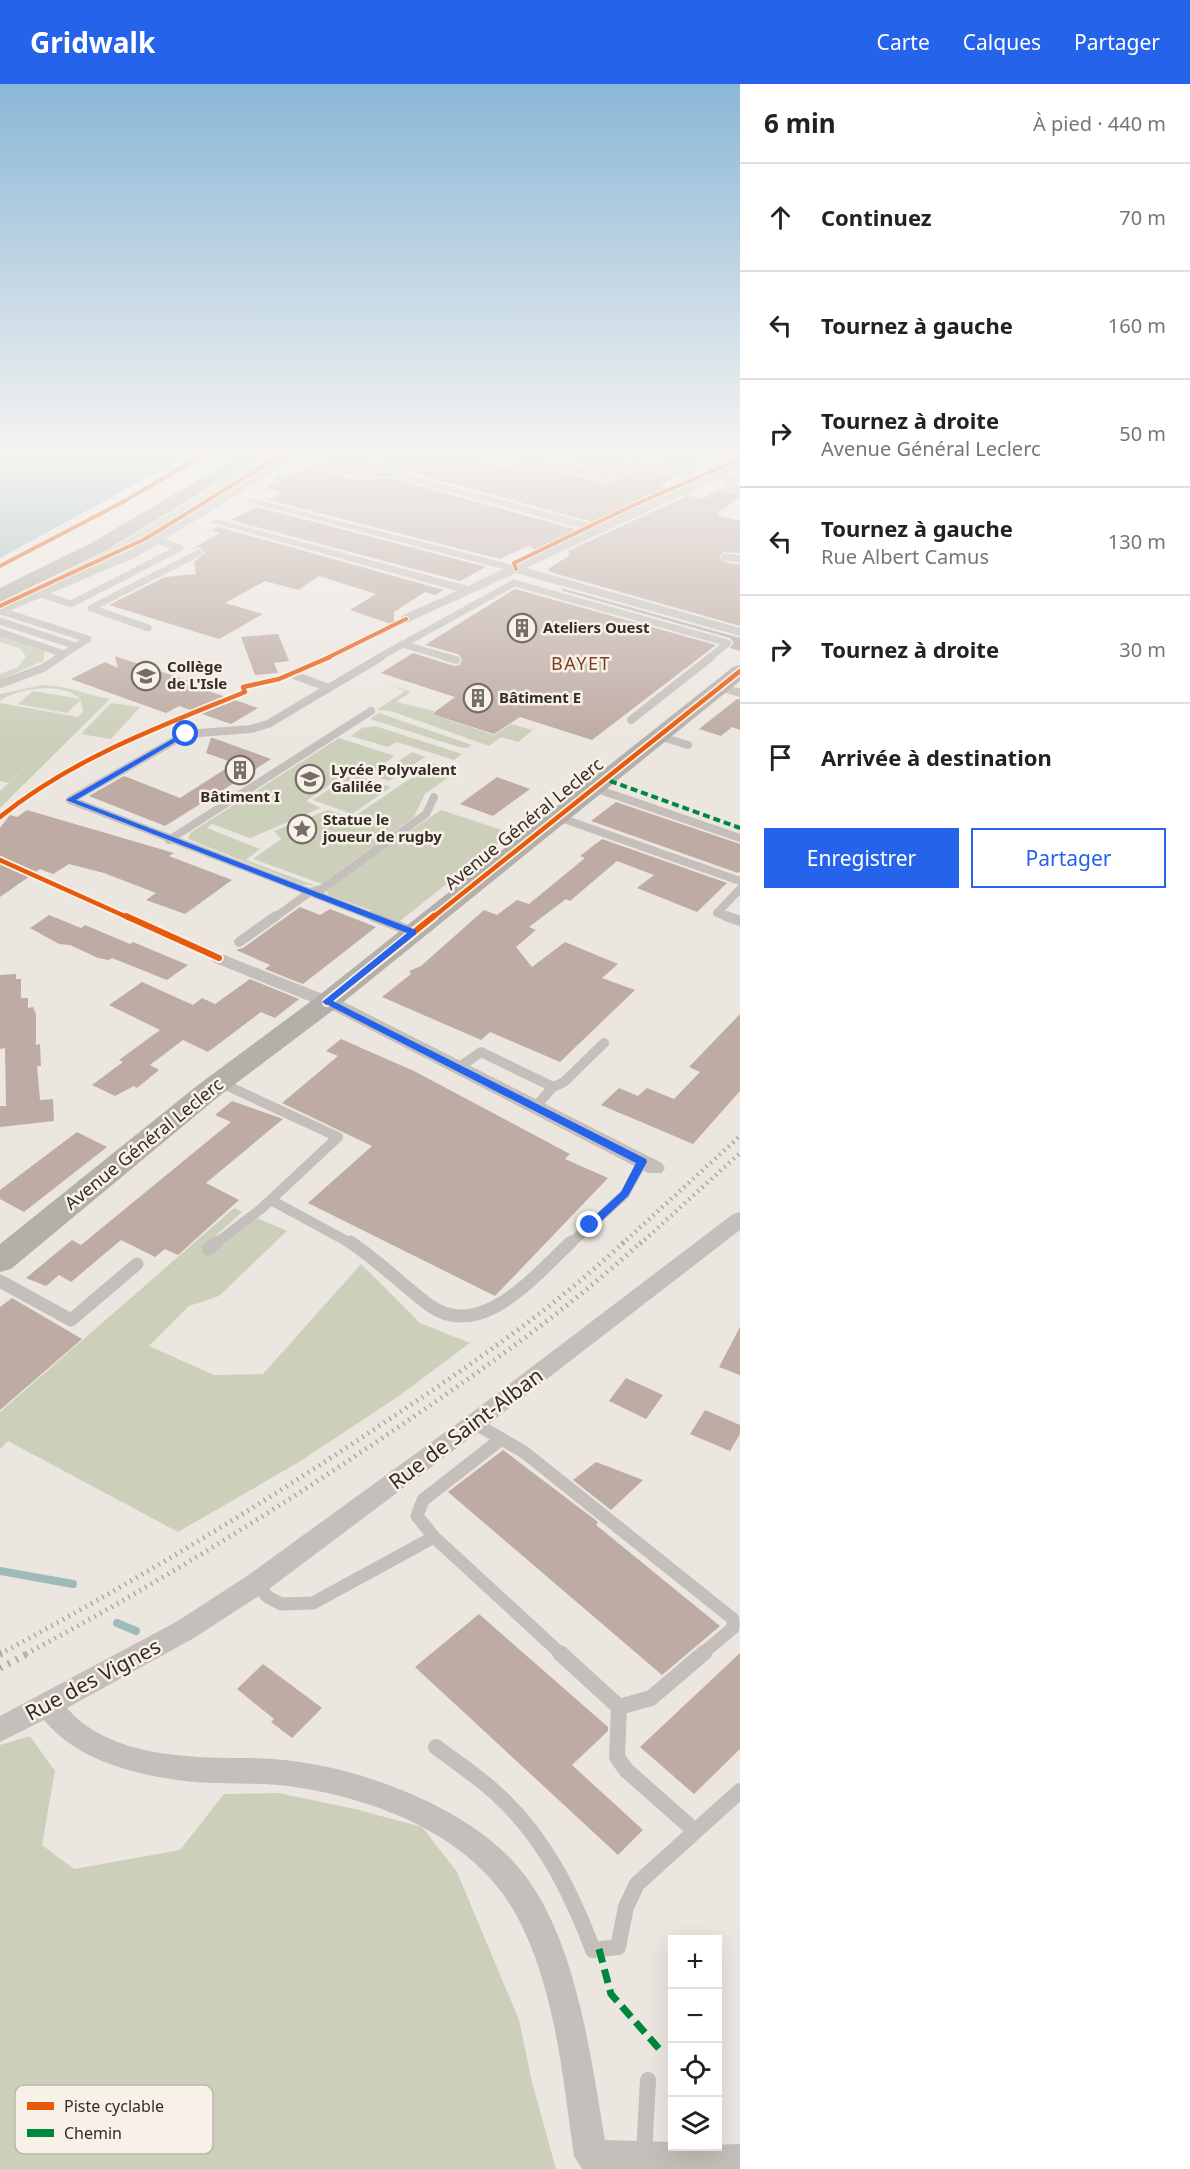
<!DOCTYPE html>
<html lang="fr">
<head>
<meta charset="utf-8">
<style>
	:root { --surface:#fff; --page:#f2f2f2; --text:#222; --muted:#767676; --line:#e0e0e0; --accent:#2563eb }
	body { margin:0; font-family:"Noto Sans",sans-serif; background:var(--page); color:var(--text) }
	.controls { position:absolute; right:18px; bottom:18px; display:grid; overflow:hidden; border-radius:0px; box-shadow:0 6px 24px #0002 }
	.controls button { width:54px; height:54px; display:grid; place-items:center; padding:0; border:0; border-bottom:2px solid var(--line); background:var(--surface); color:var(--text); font:30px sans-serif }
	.stop { position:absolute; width:18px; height:18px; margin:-14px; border:4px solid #2563eb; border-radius:50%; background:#fff }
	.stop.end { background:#2563eb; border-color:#fff; box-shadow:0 2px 6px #0008 }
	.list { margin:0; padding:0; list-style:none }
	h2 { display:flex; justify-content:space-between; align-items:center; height:78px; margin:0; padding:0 24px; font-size:26px }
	h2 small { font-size:20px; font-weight:400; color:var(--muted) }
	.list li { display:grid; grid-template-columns:39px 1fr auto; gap:18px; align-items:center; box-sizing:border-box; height:108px; padding:0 24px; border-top:2px solid var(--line) }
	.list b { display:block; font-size:22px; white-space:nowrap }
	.list p { margin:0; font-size:20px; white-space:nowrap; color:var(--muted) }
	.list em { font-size:20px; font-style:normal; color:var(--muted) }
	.actions { display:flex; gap:12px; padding:18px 24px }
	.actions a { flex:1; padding:14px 0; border:2px solid var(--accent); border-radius:0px; text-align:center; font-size:21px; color:var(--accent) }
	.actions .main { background:var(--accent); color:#fff }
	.icon { flex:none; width:33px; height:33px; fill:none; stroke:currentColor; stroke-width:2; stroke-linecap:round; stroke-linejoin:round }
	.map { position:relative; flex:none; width:740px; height:2085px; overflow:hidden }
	header { display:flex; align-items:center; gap:36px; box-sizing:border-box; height:84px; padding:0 30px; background:var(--accent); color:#fff }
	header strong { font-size:28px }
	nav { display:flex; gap:33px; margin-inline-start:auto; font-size:21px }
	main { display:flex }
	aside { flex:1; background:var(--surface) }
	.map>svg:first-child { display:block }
	.green { fill:#ccd0bb }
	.water { fill:#9ebbbb }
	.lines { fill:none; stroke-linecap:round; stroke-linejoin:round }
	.stream-far1 { stroke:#9ebbbb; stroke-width:4 }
	.stream { stroke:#9ebbbb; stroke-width:8 }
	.building { fill:#beaba3 }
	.service-far4 { stroke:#c4bfba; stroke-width:7 }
	.service-far3 { stroke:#c4bfba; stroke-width:8 }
	.service-far2 { stroke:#c4bfba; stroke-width:10 }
	.service-far1 { stroke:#c4bfba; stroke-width:13 }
	.service { stroke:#c4bfba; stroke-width:16 }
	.minor { fill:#c4bfba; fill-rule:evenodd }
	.secondary { fill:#b5afaa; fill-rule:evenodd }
	.primary { fill:#b3ada8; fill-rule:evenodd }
	.rail-far2 { stroke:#aca7a4; stroke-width:4.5; stroke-dasharray:1.5 4.5; stroke-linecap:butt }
	.rail-far1 { stroke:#aca7a4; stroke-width:5; stroke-dasharray:1.5 5; stroke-linecap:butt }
	.rail { stroke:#aca7a4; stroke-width:7; stroke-dasharray:2 7; stroke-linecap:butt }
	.quiet-far1 { stroke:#00873e; stroke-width:4; stroke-dasharray:7 4; stroke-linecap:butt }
	.quiet { stroke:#00873e; stroke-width:7; stroke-dasharray:14 7; stroke-linecap:butt }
	.cycleway-far2-casing { stroke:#f8f1e8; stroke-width:6 }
	.cycleway-far1-casing { stroke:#f8f1e8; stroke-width:8 }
	.cycleway-casing { stroke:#f8f1e8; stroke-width:10 }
	.cycleway-far2 { stroke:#e8590c; stroke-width:4 }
	.cycleway-far1 { stroke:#e8590c; stroke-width:4.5 }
	.cycleway { stroke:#e8590c; stroke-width:6 }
	.route { fill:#2563eb }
	.labels { text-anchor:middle; stroke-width:5; stroke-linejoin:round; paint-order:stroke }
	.far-poi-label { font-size:15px; font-weight:bold; fill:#352c28; stroke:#f8f1e8; text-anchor:start }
	.far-quarter-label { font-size:18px; letter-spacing:1.5px; fill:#7d3e28; stroke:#f8f1e8 }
	.street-label { font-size:18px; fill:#352c28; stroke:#f8f1e8 }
	.near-street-label { font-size:21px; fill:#352c28; stroke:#f8f1e8 }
	.key { fill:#f8f1e8; stroke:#beb6ae; stroke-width:1.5 }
	.key-label { font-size:16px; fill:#352c28 }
</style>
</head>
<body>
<header>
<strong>Gridwalk</strong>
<nav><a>Carte</a><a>Calques</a><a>Partager</a></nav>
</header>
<main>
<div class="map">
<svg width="740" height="2085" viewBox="0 0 740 2085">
	<rect width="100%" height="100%" fill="#ece6e0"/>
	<path class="green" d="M273,367H285L145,452L34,504L108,466Z
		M437,367H490L549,382L531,391Z
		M0,550L43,566L45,569L43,577L0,596V590L18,583L26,572L19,564L0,558Z
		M385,599L411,608L396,618L434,627L431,630L494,651L511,640L533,646L518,658L501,653L489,662L391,627L377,626L405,607Z
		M42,601C67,601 86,611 110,615L0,724V707L83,628L81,616L67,629L18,620L33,607L81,615C62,598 20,603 0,617V610Z
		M0,619L78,633L8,699L0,697Z
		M111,619L140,623L111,655L81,650Z
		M379,629L472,661L467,664L459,663L370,635Z
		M375,642L462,670L454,676L397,658L388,663L351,652L362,644Z
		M339,654L395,672L368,691L352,686L306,717L321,724L250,754L212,740L207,744L260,765L246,776L316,802L301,800L188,755L190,749Z
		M412,668L425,673L389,697L376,693Z
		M433,679L457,687L425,710L414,733L322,800L253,775L281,755L274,747L328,726L352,734Z
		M352,690L391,703L352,730L313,716Z
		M441,726L511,749L400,837L329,811L326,807L344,792Z
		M234,1124L242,1128L200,1166L211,1169L257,1134L287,1147L219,1212L189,1222L149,1262L214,1291L263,1290L361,1180L420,1239L470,1259L399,1312L299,1378L178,1448L8,1357L0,1365V1328Z
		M30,1652L55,1687L42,1761L74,1785L180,1766L224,1710L278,1709L355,1725L422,1743L457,1788L519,1936L532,1998L556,2085H0V1661Z"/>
	<path class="water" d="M0,367H196L0,474Z"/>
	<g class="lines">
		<path class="stream-far1" d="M277,393L291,397"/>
		<path class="stream" d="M0,1487L73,1500
			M117,1539L136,1547"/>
	</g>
	<path class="building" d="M377,367H437L508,385L523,378L605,399L643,385L674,393L660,401L672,405L596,439L398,385L392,371Z
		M546,367H622L621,375L627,379L606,387L539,370Z
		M634,367H719L688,385L645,374L633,370Z
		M353,370L380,379L382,384L353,385L325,378L334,373L343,375Z
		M310,383L352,395L391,394L581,447L535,467L530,461L500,475L268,416L283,409L265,404Z
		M723,403L726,407L740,412L716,431L740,437V469L723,468L719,473L724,478L740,481V542L550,488L548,485L570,471L568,467L689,411L701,415Z
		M257,423L486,483L460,497L230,436Z
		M218,443L444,506L435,511L425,508L394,528V541L350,526L376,510L319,492L298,506L265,497L225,519L263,530L219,555L109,521L165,493L196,490L194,478L205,469L200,463L192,465L220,449L211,446Z
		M561,504L740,554V567L730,564L734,559L730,554L563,507Z
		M515,505L716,561L592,656L520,633L494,650L432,630L455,613L381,589L413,569L454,582L460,581L462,575L458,570L425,561Z
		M278,550L289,577L274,579L278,589L255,591L241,553Z
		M115,572L189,597L182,598L258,624L231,640L179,622L166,629L71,595L105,578L118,584Z
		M737,615H740V646L732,643L721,652L699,645Z
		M211,654H213L271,675L254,686L206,669Z
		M233,680L242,694L165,742L89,712L124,692L180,714Z
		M497,693L530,705L493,732L460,720Z
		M616,718L740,760V787L738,789L591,737Z
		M27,726L174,769L169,772L232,796L185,830L146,816L156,809L104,789L69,780L53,790L40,785L0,813V744L10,731L17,733Z
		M602,755L727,799L697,828L637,804L654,791L617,777L570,817L566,815L529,843L536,846L516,863L532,883L565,858L618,880L602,894L635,906L560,978L490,948L481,956L382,913L411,890L409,887L421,882L484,826L497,831L517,816L529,820L585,774L580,772Z
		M300,823L320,831L330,825L376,843L303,900L265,885L270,881L236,866L243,864Z
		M49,831L81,844L85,841L130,860L133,858L188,881L167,896L112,874L109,876L98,874L70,861L59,860L30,844Z
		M16,890V895H21V914H28V924L33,923L36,930V961L40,960L41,982H37L40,1016L53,1015L54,1037L0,1043V1022H6L5,964L0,965V891Z
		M250,895L299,915L275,934L261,928L208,968L183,956L150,981L159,986L137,1004L134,1002L115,1012L92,1001L123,978L119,976L160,946L109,921L142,898L193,921L202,914L215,920Z
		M740,930V1007L693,1060L601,1021L619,1004L638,1012L647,1004L674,1015L700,988L689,983Z
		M341,955L414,987L570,1070L565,1075L608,1094L495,1212L308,1119L372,1062L282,1019L338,972L326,967Z
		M232,1017L283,1035L206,1099L239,1116L178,1171L165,1165L155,1173L121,1156L71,1198L59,1191L46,1202L26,1194L72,1156L81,1161L231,1038L215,1031Z
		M77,1048L107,1063L24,1128L0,1115V1106Z
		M12,1214L82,1255L0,1326V1223Z
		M740,1243V1291L719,1283Z
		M626,1294L663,1311L646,1335L609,1317Z
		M705,1326L740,1341V1350L730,1367L690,1350Z
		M503,1366L598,1438L596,1441L720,1542L662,1591L448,1408Z
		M596,1378L643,1396L611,1426L573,1396Z
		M479,1530L608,1643V1647L572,1681L643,1746L618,1771L415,1583Z
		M740,1569V1665L694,1710L640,1663Z
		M263,1580L322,1624L292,1654L271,1638L274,1635L237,1605Z"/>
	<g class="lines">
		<path class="service-far4" d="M501,367L606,393L643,379L705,396
			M628,367L626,373L643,379
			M714,392L731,396L740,393
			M731,396L728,402L740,406
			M725,473L740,475
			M41,510L71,520L180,464L157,456
			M1,527L88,555L64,570
			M0,537L76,562
			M148,544L91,524L199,469
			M0,548L64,570L58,574
			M402,560L450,574
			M378,574L514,499L728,559L709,574"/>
		<path class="service-far3" d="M381,573L268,640L251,645L186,650L70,716L310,808L322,805L426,730L434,713
			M445,573L456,576
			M291,590L329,604
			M0,600L43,584L60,573
			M720,603L740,609
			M631,636L711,573
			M659,652L688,661
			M594,704L740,754
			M558,733L740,797
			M169,756L371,627
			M274,834L310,808L376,834
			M730,834L717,829L740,805"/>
		<path class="service-far2" d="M372,832L413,848
			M726,832L740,837
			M239,858L276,832
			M458,984L481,968L553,1003
			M535,1023L553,1003L564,998L604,959
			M271,1116L352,1160
			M215,1160L261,1125L338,1053L219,998
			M570,1160L625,1110L642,1078"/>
		<path class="service-far1" d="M350,1158C379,1177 402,1201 429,1221C481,1259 536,1190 571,1158
			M208,1165L217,1158
			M0,1197L71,1236L137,1180
			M474,1339L524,1368L733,1535V1544L702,1570
			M500,1356L423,1416L417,1432L434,1453L561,1570
			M256,1500L268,1513L281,1520L313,1519L434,1453"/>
		<path class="service" d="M560,1569L619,1623L617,1673L626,1686L694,1746
			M619,1623L651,1614L704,1569
			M436,1663C457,1679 479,1693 498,1711C544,1753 571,1808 593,1866L618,1863L626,1823L637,1800L740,1707
			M644,2070L648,1996"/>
		<path class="minor" d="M296,367H308L136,473L0,531V522L128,467Z
			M351,367H368L391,373L396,387L596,441L740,378V385L526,484L740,544V552L516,489L406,539L401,538V532L457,507L210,438L220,436L468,502L503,485L244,417L250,414L513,481L587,446L391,392L353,393L309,380L314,377L353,387L385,386L382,377Z
			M219,869L348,920L662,1079L665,1084L662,1089H648L336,928L213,878L210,874L213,870Z
			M740,1128V1146L482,1345L265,1508L194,1554L67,1624C108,1672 187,1674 245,1674C301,1674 357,1687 409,1709C446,1725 482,1745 511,1775C575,1841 590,1969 605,2056L672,2058V2062L740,2060V2085H582L574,2072C562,1989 555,1896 511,1822C467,1750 375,1715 295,1703C256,1697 216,1702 177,1696C129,1689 76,1675 44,1636L0,1658V1632L176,1538L247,1492L466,1333L733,1130Z"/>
		<path class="secondary" d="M740,581V597L336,924L218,1013L11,1185L0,1188V1160L198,1001L318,912L733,583Z"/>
		<path class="primary" d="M248,367H269L105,467L0,518V504L91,459Z"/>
		<path class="rail-far2" d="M622,1160L740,1052
			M640,1160L740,1069"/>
		<path class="rail-far1" d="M0,1570C132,1499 260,1422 385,1338C468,1283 551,1226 624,1158
			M26,1570C152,1503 273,1428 391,1348C478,1289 564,1229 641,1158"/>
		<path class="rail" d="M0,1570L3,1569
			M0,1584L29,1569"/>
		<path class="quiet-far1" d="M610,697L740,744"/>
		<path class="quiet" d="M599,1865L611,1910L661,1967"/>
		<g class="cycleway-far2-casing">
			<path id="cycleway-far2" d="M0,482L121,419L210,367
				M516,485L514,479L636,420L740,375
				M0,522L145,455L288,367
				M327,574L406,535"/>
		</g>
		<g class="cycleway-far1-casing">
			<path id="cycleway-far1" d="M0,733C73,674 159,643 245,608L243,603L279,595L330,573
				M0,776L129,834
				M432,834L740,587"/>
		</g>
		<g class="cycleway-casing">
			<path id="cycleway" d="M126,832L219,874
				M327,918L434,832"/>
		</g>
		<use href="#cycleway-far2" class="cycleway-far2"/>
		<use href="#cycleway-far1" class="cycleway-far1"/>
		<use href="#cycleway" class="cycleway"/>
	</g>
	<linearGradient id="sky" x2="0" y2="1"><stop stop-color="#8ab7d6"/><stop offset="0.56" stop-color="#f6f4f1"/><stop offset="1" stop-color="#f6f4f1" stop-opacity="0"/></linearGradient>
	<rect width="740" height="659" fill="url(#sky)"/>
	<path class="route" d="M183,649L189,650L76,716L416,846V850L333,917L646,1075L647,1078L628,1112L594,1144L585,1141L621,1108L636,1079L322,918L407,849L66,716Z"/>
	<defs>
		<g id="building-ring" transform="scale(1.5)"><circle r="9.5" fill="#f8f1e8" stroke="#756d68" stroke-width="1.5"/><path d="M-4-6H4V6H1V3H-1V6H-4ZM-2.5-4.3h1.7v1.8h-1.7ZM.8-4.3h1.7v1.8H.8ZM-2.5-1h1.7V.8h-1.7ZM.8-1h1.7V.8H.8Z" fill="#756d68"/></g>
		<g id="school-ring" transform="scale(1.5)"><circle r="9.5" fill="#f8f1e8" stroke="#756d68" stroke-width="1.5"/><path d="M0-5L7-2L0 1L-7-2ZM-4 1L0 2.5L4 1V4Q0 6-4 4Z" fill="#756d68"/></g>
		<g id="sight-ring" transform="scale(1.5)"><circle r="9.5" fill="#f8f1e8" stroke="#756d68" stroke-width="1.5"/><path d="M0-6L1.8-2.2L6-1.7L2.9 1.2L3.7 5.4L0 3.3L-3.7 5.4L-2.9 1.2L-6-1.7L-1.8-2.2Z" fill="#756d68"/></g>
	</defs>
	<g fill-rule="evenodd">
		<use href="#building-ring" x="522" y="544"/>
		<use href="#school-ring" x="146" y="592"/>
		<use href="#building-ring" x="478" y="614"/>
		<use href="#building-ring" x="240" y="686"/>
		<use href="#school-ring" x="310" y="695"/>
		<use href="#sight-ring" x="302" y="745"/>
	</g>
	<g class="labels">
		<g class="far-poi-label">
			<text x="543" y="549">Ateliers Ouest</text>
			<text x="167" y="588">Collège<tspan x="167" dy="17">de L'Isle</tspan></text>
			<text x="499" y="619">Bâtiment E</text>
			<text x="331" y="691">Lycée Polyvalent<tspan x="331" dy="17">Galilée</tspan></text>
			<text x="240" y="718" text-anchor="middle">Bâtiment I</text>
			<text x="323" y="741">Statue le<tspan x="323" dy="17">joueur de rugby</tspan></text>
		</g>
		<g class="far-quarter-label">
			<text x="581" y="586">BAYET</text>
		</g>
		<g class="street-label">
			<text transform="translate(524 740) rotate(-39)" y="6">Avenue Général Leclerc</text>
			<text transform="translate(144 1060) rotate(-39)" y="6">Avenue Général Leclerc</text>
		</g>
		<g class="near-street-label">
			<text transform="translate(466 1345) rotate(-37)" y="7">Rue de Saint-Alban</text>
			<text transform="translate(93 1596) rotate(-28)" y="7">Rue des Vignes</text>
		</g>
	</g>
	<rect x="15" y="2001" width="198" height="69" rx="9" class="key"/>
	<rect x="27" y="2018" width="27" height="8" fill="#e8590c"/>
	<rect x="27" y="2045" width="27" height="8" fill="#00873e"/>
	<g class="key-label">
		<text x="64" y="2028">Piste cyclable</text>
		<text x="64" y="2055">Chemin</text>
	</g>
</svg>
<div class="controls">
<button>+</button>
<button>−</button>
<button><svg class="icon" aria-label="locate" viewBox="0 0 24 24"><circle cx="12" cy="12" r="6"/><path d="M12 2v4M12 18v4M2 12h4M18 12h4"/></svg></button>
<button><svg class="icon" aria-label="layers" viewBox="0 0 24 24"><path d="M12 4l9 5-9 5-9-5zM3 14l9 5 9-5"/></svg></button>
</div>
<div class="stop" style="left:186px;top:650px"></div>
<div class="stop end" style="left:590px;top:1141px"></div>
</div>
<aside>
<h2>6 min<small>À pied · 440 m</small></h2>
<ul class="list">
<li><svg class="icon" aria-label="ahead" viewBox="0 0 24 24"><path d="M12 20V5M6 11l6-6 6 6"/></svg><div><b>Continuez</b></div><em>70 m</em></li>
<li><svg class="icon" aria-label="left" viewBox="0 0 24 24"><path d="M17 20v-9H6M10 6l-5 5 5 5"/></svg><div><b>Tournez à gauche</b></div><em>160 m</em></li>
<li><svg class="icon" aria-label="right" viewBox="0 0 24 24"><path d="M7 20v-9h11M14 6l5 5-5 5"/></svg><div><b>Tournez à droite</b><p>Avenue Général Leclerc</p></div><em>50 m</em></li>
<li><svg class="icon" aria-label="left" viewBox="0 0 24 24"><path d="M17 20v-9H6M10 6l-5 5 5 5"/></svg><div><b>Tournez à gauche</b><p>Rue Albert Camus</p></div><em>130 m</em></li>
<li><svg class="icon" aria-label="right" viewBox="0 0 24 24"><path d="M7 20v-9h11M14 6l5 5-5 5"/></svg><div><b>Tournez à droite</b></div><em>30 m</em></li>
<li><svg class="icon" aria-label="arrive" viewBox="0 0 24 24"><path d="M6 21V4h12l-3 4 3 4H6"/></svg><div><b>Arrivée à destination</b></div></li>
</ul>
<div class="actions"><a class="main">Enregistrer</a><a>Partager</a></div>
</aside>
</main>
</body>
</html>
